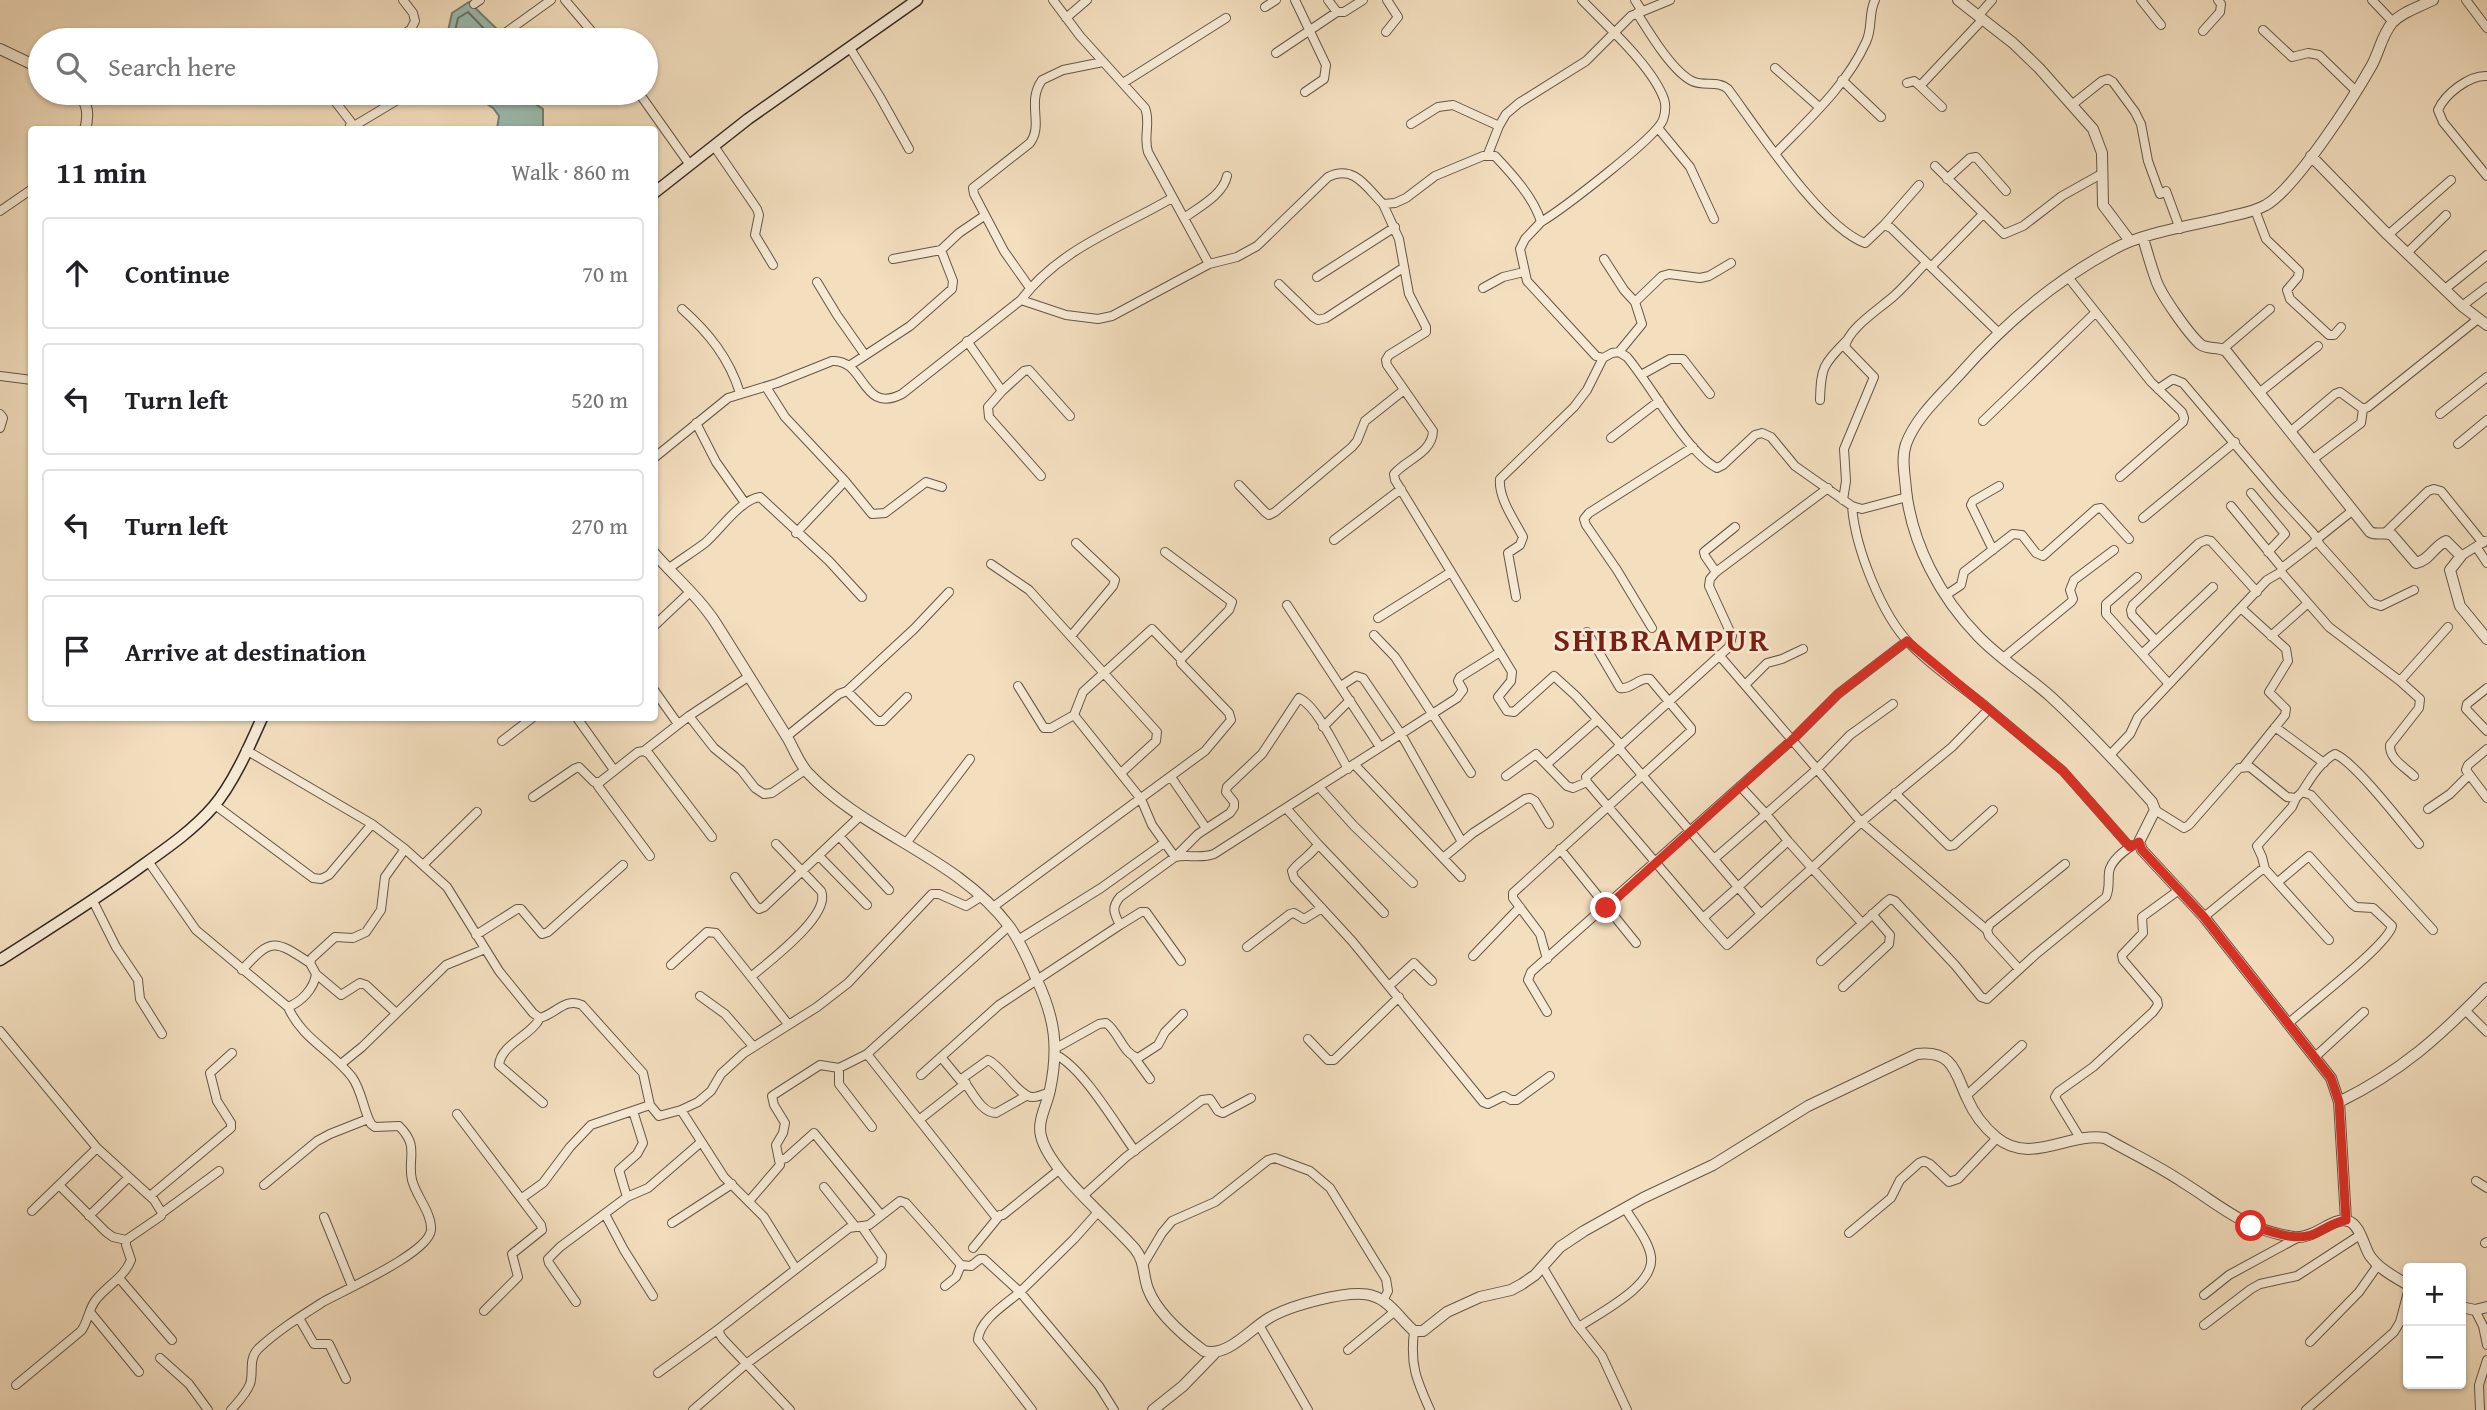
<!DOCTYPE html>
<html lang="en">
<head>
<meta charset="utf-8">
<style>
	:root { --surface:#fff; --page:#f2f2f2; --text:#202124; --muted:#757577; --line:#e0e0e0 }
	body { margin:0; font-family:"Gentium Book Plus",serif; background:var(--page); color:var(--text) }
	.controls { position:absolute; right:21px; bottom:21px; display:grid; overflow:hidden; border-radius:7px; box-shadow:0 2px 5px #0004 }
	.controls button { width:63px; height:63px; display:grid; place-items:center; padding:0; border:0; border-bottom:2px solid var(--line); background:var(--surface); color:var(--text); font:35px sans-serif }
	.stop { position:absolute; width:21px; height:21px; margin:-16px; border:5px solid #d93025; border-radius:50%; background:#fff }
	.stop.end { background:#d93025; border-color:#fff; box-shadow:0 2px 7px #0008 }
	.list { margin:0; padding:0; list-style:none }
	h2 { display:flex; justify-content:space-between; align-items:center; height:91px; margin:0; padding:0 28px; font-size:30px }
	h2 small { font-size:23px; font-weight:400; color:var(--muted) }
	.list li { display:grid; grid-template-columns:46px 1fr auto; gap:21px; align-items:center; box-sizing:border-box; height:112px; margin:0 14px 14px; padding:0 14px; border:2px solid var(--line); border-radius:7px }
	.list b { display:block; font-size:26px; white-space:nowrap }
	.list em { font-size:23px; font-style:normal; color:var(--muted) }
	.icon { flex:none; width:38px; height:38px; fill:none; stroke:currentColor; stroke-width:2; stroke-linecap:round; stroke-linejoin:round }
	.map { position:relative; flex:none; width:2487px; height:1410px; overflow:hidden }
	.search { position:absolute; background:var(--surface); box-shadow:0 2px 5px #0004; left:28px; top:28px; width:630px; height:77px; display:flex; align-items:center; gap:18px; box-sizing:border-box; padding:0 24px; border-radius:38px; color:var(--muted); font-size:26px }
	.panel { position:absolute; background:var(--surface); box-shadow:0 2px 5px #0004; left:28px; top:126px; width:630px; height:595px; border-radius:7px }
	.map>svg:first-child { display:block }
	.water { fill:#9bbcb0; stroke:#718177; stroke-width:2 }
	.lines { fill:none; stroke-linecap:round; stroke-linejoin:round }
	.shore { stroke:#677268; stroke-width:2 }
	.minor-casing { stroke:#635648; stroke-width:10 }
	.tertiary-casing { stroke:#635648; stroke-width:12 }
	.secondary-casing { stroke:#332821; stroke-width:13 }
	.minor { stroke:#f7ead5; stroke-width:8 }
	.tertiary { stroke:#f7ead5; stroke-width:10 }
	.secondary { stroke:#f7ead5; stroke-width:10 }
	.route { stroke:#d93025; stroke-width:9 }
	.labels { text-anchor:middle; stroke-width:5; stroke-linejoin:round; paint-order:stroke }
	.district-label { font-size:32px; font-weight:bold; letter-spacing:2px; fill:#7a1f14; stroke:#f7ead5 }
</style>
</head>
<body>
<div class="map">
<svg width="2487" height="1410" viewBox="0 0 2487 1410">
	<rect width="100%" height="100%" fill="#f3debe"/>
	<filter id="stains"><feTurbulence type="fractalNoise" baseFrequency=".00286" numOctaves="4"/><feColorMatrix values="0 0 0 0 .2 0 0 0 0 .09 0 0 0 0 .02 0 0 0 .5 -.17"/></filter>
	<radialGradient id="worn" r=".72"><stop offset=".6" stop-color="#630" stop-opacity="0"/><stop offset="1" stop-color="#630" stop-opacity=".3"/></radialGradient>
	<path class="water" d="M469,2L500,32L502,40H446L452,13Z
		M470,93H519L543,109V128L497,129L499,116L493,108Z"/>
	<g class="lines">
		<path class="shore" d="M453,40L458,18L468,12L494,39"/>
		<g class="minor-casing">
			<path id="minor" d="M565,0L599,40
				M1295,0L1326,65L1324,79L1305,92
				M1328,0L1337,12H1344L1363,0
				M1635,0L1642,11
				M2141,0L2161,25
				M2372,0L2393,22
				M2466,0L2487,28
				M474,4L480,0
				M1265,7L1276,0
				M1637,13C1649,32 1672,71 1692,81C1704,87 1718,80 1728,89C1757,128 1821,227 1865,243L1884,225L1891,228L1999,333
				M1978,16L1992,0
				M1066,18L1087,0
				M2263,30L2292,57L2308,53L2319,55L2356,91
				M2203,31L2220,12L2221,4L2218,0
				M1386,32L1398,17L1387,0
				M396,40L411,29L415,21L413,13L403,0
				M500,40L505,33L551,0
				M850,48L880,97L909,149
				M1276,53L1337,12
				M1775,68L1819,107
				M2487,76C2469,75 2445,94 2438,110L2443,122L2487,176
				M1842,80L1881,117
				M1123,83L1226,18
				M1907,83L1914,81L1920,86L1983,19
				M1920,86L1942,107
				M333,93L334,100L351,122L349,129
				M639,93L690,165
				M2073,104L2102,81L2108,79L2113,82L2135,112L2141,124L2148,161L2160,194L2166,191L2180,229
				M1411,124L1438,107L1453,105L1499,126
				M1658,128L1690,167L1714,219
				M349,129L409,93
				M714,146L757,209L759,215L755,235L773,265
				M1776,153C1808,120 1847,85 1866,42C1873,28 1868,14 1875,0
				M1488,154L1499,126L1506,114L1519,103L1586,61L1631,16L1670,0
				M1935,166L2004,234L2023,226L2062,196L2103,173
				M1947,179L1970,158L1976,157L2006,191
				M1383,204L1399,239L1409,294L1426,327V332L1389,355L1386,360L1387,365L1433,431C1432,453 1407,459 1394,474L1395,480L1512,672L1511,681L1498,697L1507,711L1514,712L1554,676L1576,696L1620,744
				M2255,210L2266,239L2299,271L2298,277L2287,290L2290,299L2329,335H2334L2341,327
				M0,211L32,189
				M1184,218C1199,207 1223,195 1227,176
				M1541,222C1561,210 1656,138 1663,120C1665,114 1666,105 1664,99C1652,66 1607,26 1582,0
				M1884,225L1919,185
				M2388,235L2451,180
				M2407,253L2446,215
				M893,259L941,250
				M1604,259L1624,290L1635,302
				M1209,264L1237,257L1257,246L1328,177C1354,164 1366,187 1383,204L1395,203L1406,198L1435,176L1483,156H1495C1512,174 1534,198 1541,222L1525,239L1520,249L1527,281L1596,356L1603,358L1612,353L1619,352L1627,357C1651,385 1687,453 1717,468L1723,465L1755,435L1762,433L1771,437L1795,466L1852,506L1862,509L1907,497
				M1931,267L1983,214
				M1317,277L1395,227
				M2068,277L2151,382L2182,412L2184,418L2183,422L2120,477
				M817,282L837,315L865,355
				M1279,284L1313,317L1318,320L1326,318L1403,268
				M1030,288L1004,251L974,194L973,188L1030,143C1044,124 1026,103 1042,80L1063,70L1103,62
				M1483,288L1503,277L1524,272
				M2445,289L2487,255
				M1021,300C1059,249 1119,229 1172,198
				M2462,306L2487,287
				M682,309C709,333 729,358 740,393
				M967,341L1002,391L1024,371L1029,370L1070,416
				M2223,349L2270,309
				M1619,352L1642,324L1635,302L1662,276L1669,274L1700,278L1709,276L1731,263
				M849,366L910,326L952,289L953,281L941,250L959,233L984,216
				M1641,375L1670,359H1683L1710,394
				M0,376L32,380
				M766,387L785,417L845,481L796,533
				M2158,389L2173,379L2183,383L2277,494L2313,533L2317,539L2313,544L2282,568L2281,572L2329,627L2400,681L2420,699L2419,708L2390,745C2389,759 2405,767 2414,776
				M1002,391L988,407L989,417L1041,476
				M2259,393L2318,346
				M1820,400C1821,367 1823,365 1846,341
				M0,414L3,418L0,428
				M2440,414L2487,377
				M1983,421L2095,313
				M696,423L716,462L745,503
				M2290,432L2335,394L2340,392L2363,409L2368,407L2478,319
				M1611,438L1659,401
				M2458,444L2487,420
				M654,458L728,398L777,383L832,361C866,359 861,415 902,394L1021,300L1066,315L1098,319L1112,316L1209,264L1148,152C1143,136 1151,123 1145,108L1080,36L1053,0
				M2312,460L2361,423L2363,409
				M845,481L872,514L885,513L926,482L942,487
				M1239,485L1265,512L1269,515L1275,512L1352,447L1357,441L1365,421L1404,390
				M1828,488L1716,572L1710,579L1709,586L1732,636L1729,647L1586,777L1587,782L1703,918L1738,887L1761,914L1812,868L1862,923
				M2251,493L2285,534L2268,552
				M1843,500L1846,481L1844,449L1874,377L1845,347C1848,328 1881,308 1895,295C1906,285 1916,273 1926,263
				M1852,506C1855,547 1881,614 1910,644C1933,668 1963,687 1989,709
				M2231,506L2282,568
				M2352,511L2317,539L2320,545L2372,603L2381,606L2414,590
				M2143,518L2235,442
				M2386,532L2428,491L2434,489L2441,491L2483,543
				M1334,540L1401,489
				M2477,548L2487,563
				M1993,550L1971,505L1973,501L1999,486
				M2461,556L2485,541
				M991,564L1029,590L1157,732L1156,741L1121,773
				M668,569C680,560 693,552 705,543C720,530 741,499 760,497L829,561L862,597
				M1716,572L1705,556L1704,552L1735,527
				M1946,595L1961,585L1964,572L2013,534L2022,535L2036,553L2043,556L2096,509L2101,508L2129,539
				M1516,597L1508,553L1520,545L1523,537C1515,521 1498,498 1500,479L1574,407L1587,390L1603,358
				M1287,605L1380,747
				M2242,609L2286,649L2288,661L2269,692L2286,709L2285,715L2244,766
				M1378,618L1451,572
				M654,626L690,592
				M1652,628L1617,570L1586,525L1584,519L1589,513L1693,447
				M1374,635L1395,657L1471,773
				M1071,636L1113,586L1115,580L1076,543
				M2271,636L2307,604
				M2155,640L2132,615L2131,610L2133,605L2199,543L2206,540L2211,541L2257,592
				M2143,653L2213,587
				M1719,655L1817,769L1850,735L1893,704
				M2003,658L2071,602L2073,599L2070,590L2074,580L2114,550
				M1181,659L1152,629L1083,692L1074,715L1141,799L1152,825L1175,857L1198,834L1230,813L1234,807V802L1226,792L1227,787L1262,754L1299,698C1317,706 1337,750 1348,769
				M2400,681L2448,627
				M1746,684L1767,663L1782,659L1803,649
				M2169,684L2267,580L2281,572
				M1018,686L1044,728H1051L1074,715
				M1341,686L1356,676L1363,678L1401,734L1462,842
				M2487,688L2467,704L2466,709L2487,731
				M654,690L678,724
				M847,691L914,629L949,592
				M689,716L714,748L741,770L755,788L764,794L772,793L805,770
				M577,718L614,770
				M1323,727L1350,700
				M2275,727L2324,763
				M786,737L839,694L847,691L877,721H883L907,697
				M502,741L532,718
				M1618,747L1738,887L1788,841L1812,868L1861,822L1952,747L1989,709L2063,771L2130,847
				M2487,749L2468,765L2466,770L2487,798
				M644,751L689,716L748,677
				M2110,755L2130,734L2138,717L2169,684L2106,614V604L2137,577
				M1354,764L1461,877
				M1547,764L1597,720
				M1506,776L1536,754L1567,786L1573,788L1587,782
				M1171,777L1206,828
				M1319,787L1354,826L1413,883
				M2302,792C2310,779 2321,761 2335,754C2355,762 2403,825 2419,844
				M1895,793L1949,846L1954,845L1993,810
				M533,797L574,769L579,767L594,782H600
				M215,805L313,878L321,879L329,875L372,824
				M1286,808L1318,844C1312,855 1299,861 1292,871L1294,878L1352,941L1483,1102L1488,1104L1504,1096L1511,1100H1517L1550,1076
				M2428,809L2450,794L2468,776
				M2155,810L2184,828L2189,825L2239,768L2250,767L2287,797L2296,798L2302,792L2311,795L2433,930
				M839,836L889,890
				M1788,841L1766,814L1817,769L1861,822L1987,930
				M907,842L970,759
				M776,844L821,891C832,915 768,962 751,977L788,1024
				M1318,844L1384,913
				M405,849L447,887L499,971L533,1013L540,1018C555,1014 566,997 582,1005L643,1073L650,1105L659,1116L681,1110L698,1102L711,1091L721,1074L744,1053L817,1007L848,983L932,894H939L966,906L982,896
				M1560,849L1636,943
				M650,856L598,786L600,782L638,752L644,751L649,754L712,837
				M819,856L867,905
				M1443,858L1473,833L1525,799L1530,798L1535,801L1549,824
				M1714,859L1766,814L1740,786
				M148,861L196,930L288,1007C301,1002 314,989 316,974L310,963L312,958L335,937L353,938L366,932L381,910L385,877L405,849L372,824L246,750
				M424,864L477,812
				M2265,869L2262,857L2257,846L2292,807L2296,798
				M735,877L755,905L759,909L764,907L860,816
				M2278,882L2309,856L2352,904L2356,907L2373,908L2392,926C2388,945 2307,1006 2289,1023
				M93,901L116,947L138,980L140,999L162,1034
				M993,907L1205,751L1231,720L1229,713L1181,663V659L1229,610L1232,602L1165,552
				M2204,917L2260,871L2265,869L2329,940
				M1703,918L1727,945L1761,914
				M1120,925L1141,912H1146L1181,961
				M476,935L517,909H521L542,934L548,932L623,865
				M1018,940L1101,888L1164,843
				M1247,947L1290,914L1294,913L1304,919L1322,908
				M1473,956L1520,907
				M1547,959L1540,934L1513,898V893L1691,731V728L1650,679C1639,677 1631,690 1620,688L1587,632
				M1821,961L1886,902L1890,899L1895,901L1955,965L1981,997L1987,999L2035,955L2106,897C2110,888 2108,882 2109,872C2111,860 2124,851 2133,845
				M671,965L707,932L716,933L751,977
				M2019,969L1989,936L1987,930L1990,924L2065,864
				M242,970C271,938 274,939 310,963
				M316,974L341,995L360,983L366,985L396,1013
				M1389,986L1414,963L1432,981
				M1843,987L1889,944L1890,935L1872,914
				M700,996L725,1014L753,1046
				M2465,1010L2487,1032
				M1547,1012L1528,980L1531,972L1792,740L1838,694L1907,641
				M540,1018C531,1036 501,1044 499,1065L543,1103
				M0,1031L97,1148L154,1200L162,1213L161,1216L126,1240V1245L131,1260C124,1278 106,1286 95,1301C88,1311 88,1322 81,1331L16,1385
				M1308,1039L1328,1060H1334L1399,997
				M1056,1048L1099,1024L1106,1023C1119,1032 1123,1054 1138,1058L1158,1045L1165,1032L1183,1014
				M867,1054L995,1216L1003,1215L1060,1169
				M1056,1055C1083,1068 1116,1125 1135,1151
				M941,1057L960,1080L988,1060C1002,1066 1020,1098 1033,1097C1038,1097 1045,1094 1050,1092
				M1134,1057L1150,1079
				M2315,1057L2364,1012
				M341,1064L362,1047L446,965L485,949
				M839,1068V1084L872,1127
				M921,1075L999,1005L1120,925C1114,913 1111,908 1120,897L1175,857C1189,854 1200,859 1214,854L1457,698L1463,690L1458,681L1460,677L1500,652
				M963,1080C972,1091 981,1113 996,1113L1026,1096
				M1966,1096L2022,1045
				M681,1110L724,1177L764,1217L796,1269
				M457,1114L541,1225L542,1230L512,1254L518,1277L484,1311
				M919,1120L966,1083
				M2080,1138L2055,1097L2058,1092L2093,1067L2153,1012L2158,1005L2157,1000L2123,960L2122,955L2143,933L2142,917L2179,890
				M780,1160L786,1158L814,1133L881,1215
				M2476,1181L2487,1188
				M59,1185L106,1232L113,1237L126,1240
				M264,1185L317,1141L330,1134L368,1119
				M824,1187L855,1226
				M1084,1195L1126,1157L1202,1100L1210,1099L1218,1111L1223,1113L1251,1098
				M150,1196L231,1128V1123L217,1101L210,1073L232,1053
				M627,1197L648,1188L700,1143
				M522,1198L543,1183L570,1147L591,1125L650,1105
				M750,1200L780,1165L776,1145L783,1133L785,1123L774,1105L772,1096L775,1094L820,1065L839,1068L867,1054L1009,926
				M32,1211L97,1148
				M162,1213L219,1171
				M605,1214L624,1250L653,1296
				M89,1216L129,1177
				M324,1217L352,1286
				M672,1223L732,1184
				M1849,1233L1891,1198L1900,1180L1919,1163L1924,1161L1930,1164L1949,1182L1958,1179L1997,1138
				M2485,1243L2487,1242
				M973,1248L1000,1215
				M1143,1265L1162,1233L1172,1221L1215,1202L1268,1160L1275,1158L1310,1171L1330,1188L1386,1279L1388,1291L1383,1301
				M1542,1266L1576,1323L1602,1356L1627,1410
				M119,1278L172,1340
				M945,1286L956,1277L961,1265
				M2204,1295L2229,1275L2297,1238
				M576,1302L549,1263L548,1259L560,1247L627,1197L619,1170L637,1154L643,1143L633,1111
				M2475,1310L2483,1326L2487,1345
				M90,1312L139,1372
				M299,1318L314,1344H329L346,1379
				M1259,1325L1308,1410
				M2204,1325L2251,1289L2260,1284L2297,1276L2360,1235
				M1579,1327C1599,1313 1655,1286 1651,1257C1649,1241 1633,1222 1625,1208
				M1414,1331C1410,1365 1416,1379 1430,1410
				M2310,1342L2359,1292L2378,1265
				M1348,1350L1394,1312
				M160,1358L189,1384L208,1410
				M658,1373L720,1328
				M231,1410C238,1402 246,1394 250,1384C254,1372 248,1360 258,1349C277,1331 301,1316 323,1302C344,1290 429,1253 431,1230C432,1213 416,1196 412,1180C407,1157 420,1147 399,1126L375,1127L371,1124C363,1109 362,1091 352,1077C331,1050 302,1039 288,1007
				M693,1410L746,1364L881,1265L882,1256L862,1227
				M790,1410L723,1339L719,1333L720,1328L849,1228L869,1225L900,1201L906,1203L961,1265L971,1266L980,1259H984L1020,1292L1074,1239L1098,1212
				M1032,1410L978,1340C979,1320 1006,1304 1020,1292L1099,1386L1114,1410
				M2306,1410L2394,1332L2400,1322L2408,1292
				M2480,1410L2479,1385L2487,1360"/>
		</g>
		<g class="tertiary-casing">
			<path id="tertiary" d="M1958,0L2013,43L2039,68L2093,129L2102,153L2103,205L2130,241
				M0,49L40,68
				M79,93C88,105 89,115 85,130
				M2311,156L2388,235L2462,306L2487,325
				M2143,238C2147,252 2151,266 2156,280C2161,295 2188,333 2200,344C2207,350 2218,346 2226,351L2370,532C2377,536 2384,531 2392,535L2416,563C2429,561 2434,546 2446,541L2461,556L2450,570L2460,606L2487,639
				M654,553C675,577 700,598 717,625C740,662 764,700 787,737C794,749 799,763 808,773C867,835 957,857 1009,926C1021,942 1028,960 1036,978C1055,1018 1059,1047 1050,1090C1047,1105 1037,1121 1041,1136C1049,1171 1112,1222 1135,1249C1145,1261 1143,1276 1148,1289C1157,1313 1184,1336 1204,1351C1227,1358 1250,1329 1269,1318C1289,1306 1351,1288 1373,1296C1390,1301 1401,1320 1414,1331H1423L1447,1312L1480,1297L1511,1290L1522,1284L1535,1275L1560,1247L1584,1231L1643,1198L1713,1165L1808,1106L1917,1054C1953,1050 1955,1072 1967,1098C1973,1112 1984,1127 1996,1137C2030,1166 2068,1132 2105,1138C2131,1153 2159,1166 2184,1183C2224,1208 2244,1229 2293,1237C2314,1240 2333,1216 2348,1221C2360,1224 2364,1247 2370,1256C2379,1269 2395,1277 2408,1285
				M2339,1102C2402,1071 2439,1037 2487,988
				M2346,1220L2339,1102L2331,1078L2204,917L2142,850L2139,842L2155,810L2152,802C2119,765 2086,729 2050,696C2026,675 1999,658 1978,636C1940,597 1912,544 1906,490C1905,475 1901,459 1906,444C1916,417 1941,395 1960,374C2004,324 2054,281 2114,249C2144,232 2192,226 2227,217C2240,214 2254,212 2266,205C2295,189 2354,97 2372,65C2379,52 2382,35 2392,23C2402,12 2419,7 2433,0
				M2461,1307L2475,1310L2487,1307
				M1153,1410L1183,1386L1214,1354"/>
		</g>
		<g class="secondary-casing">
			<path id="secondary" d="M654,193L748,119L917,0
				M0,960C48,929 97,899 143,865C167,848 193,830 213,807C233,784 250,745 262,718"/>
		</g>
		<use href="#minor" class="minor"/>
		<use href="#tertiary" class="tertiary"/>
		<use href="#secondary" class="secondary"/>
	</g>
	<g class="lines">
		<path class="route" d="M1606,908L1792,740L1838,694L1907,641L2063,771L2130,847L2139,842L2142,850L2204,917L2331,1078L2339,1102L2346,1220C2335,1222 2326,1228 2316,1233C2296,1243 2271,1231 2251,1226"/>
	</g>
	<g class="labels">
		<g class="district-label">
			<text x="1662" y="651">SHIBRAMPUR</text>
		</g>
	</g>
	<rect width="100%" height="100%" filter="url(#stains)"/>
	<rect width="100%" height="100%" fill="url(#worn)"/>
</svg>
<div class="controls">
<button>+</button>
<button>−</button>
</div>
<div class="stop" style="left:2251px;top:1226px"></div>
<div class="stop end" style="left:1606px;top:908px"></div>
<div class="search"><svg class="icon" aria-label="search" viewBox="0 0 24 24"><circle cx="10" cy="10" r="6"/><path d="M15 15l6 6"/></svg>Search here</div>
<section class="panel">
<h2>11 min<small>Walk · 860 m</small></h2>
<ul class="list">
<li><svg class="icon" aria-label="ahead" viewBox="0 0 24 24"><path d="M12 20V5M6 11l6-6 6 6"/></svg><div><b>Continue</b></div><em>70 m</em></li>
<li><svg class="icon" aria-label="left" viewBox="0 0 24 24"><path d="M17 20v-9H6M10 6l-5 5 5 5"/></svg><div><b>Turn left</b></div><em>520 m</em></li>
<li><svg class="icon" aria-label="left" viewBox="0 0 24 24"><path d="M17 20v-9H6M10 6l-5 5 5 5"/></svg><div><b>Turn left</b></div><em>270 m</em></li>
<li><svg class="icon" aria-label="arrive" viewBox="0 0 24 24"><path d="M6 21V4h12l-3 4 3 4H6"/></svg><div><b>Arrive at destination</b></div></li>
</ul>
</section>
</div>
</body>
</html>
